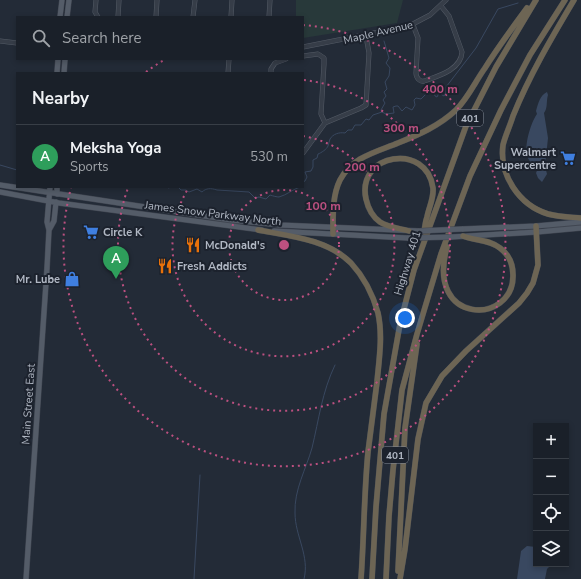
<!DOCTYPE html>
<html lang="en">
<head>
<meta charset="utf-8">
<style>
	:root { --surface:#1a2029; --page:#232831; --text:#f1f3f6; --muted:#9fa3a8; --line:#383e46; --accent:#8caeef }
	body { margin:0; font-family:"Nunito Sans",sans-serif; background:var(--page); color:var(--text) }
	.controls { position:absolute; right:12px; bottom:12px; display:grid; overflow:hidden; border-radius:0px; box-shadow:0 2px 6px #0003 }
	.controls button { width:36px; height:36px; display:grid; place-items:center; padding:0; border:0; border-bottom:1px solid var(--line); background:var(--surface); color:var(--text); font:20px sans-serif }
	.you { position:absolute; left:405px; top:318px; width:14px; height:14px; margin:-10px; border:3px solid #fff; border-radius:50%; background:#1a73e8; box-shadow:0 0 0 6px #1a73e833 }
	.badge { display:grid; place-items:center; width:26px; height:26px; border-radius:50%; background:var(--accent); color:#fff; font-size:13px; font-weight:700 }
	.pin { position:absolute; translate:-50% -33px; filter:drop-shadow(0 1px 2px #0008) }
	.pin::after { content:''; position:absolute; top:21px; width:14px; height:12px; background:inherit; clip-path:polygon(0 0,100% 0,50% 100%) }
	.list { margin:0; padding:0; list-style:none }
	h2 { display:flex; justify-content:space-between; align-items:center; height:52px; margin:0; padding:0 16px; font-size:17px }
	h2 small { font-size:13px; font-weight:400; color:var(--muted) }
	.list li { display:grid; grid-template-columns:26px 1fr auto; gap:12px; align-items:center; box-sizing:border-box; height:64px; padding:0 16px; border-top:1px solid var(--line) }
	.list b { display:block; font-size:15px; white-space:nowrap }
	.list p { margin:0; font-size:13px; white-space:nowrap; color:var(--muted) }
	.list em { font-size:13px; font-style:normal; color:var(--muted) }
	.icon { flex:none; width:22px; height:22px; fill:none; stroke:currentColor; stroke-width:2; stroke-linecap:round; stroke-linejoin:round }
	.map { position:relative; flex:none; width:581px; height:579px; overflow:hidden }
	.search { position:absolute; background:var(--surface); box-shadow:0 2px 6px #0003; left:16px; top:16px; width:288px; height:44px; display:flex; align-items:center; gap:10px; box-sizing:border-box; padding:0 14px; border-radius:0px; color:var(--muted); font-size:15px }
	.panel { position:absolute; background:var(--surface); box-shadow:0 2px 6px #0003; left:16px; top:72px; width:288px; height:116px; border-radius:0px }
	.map>svg:first-child { display:block }
	.green { fill:#28393a }
	.water { fill:#394860 }
	.lines { fill:none; stroke-linecap:round; stroke-linejoin:round }
	.stream { stroke:#394860; stroke-width:1 }
	.minor-casing { stroke:#545b66; stroke-width:5 }
	.major-casing { stroke:#404651; stroke-width:6 }
	.highway-casing { stroke:#414853; stroke-width:6 }
	.minor { stroke:#363d48; stroke-width:4 }
	.major { stroke:#545c68; stroke-width:5 }
	.highway { stroke:#6d6554; stroke-width:5.5 }
	.major-bridge-casing { stroke:#404651; stroke-width:6; stroke-linecap:butt }
	.major-bridge { stroke:#545c68; stroke-width:5 }
	.ring { fill:none; stroke:#bc5080; stroke-width:2; stroke-dasharray:2 4 }
	.labels { text-anchor:middle; stroke-width:4; stroke-linejoin:round; paint-order:stroke }
	.shield { fill:#1c222d; stroke:#848b97; stroke-width:1 }
	.shield-label { font-size:10px; font-weight:bold; fill:#b1b8c4 }
	.street-label { font-size:11px; fill:#b1b8c4; stroke:#1c222d }
	.poi-label { font-size:11px; font-weight:bold; fill:#b1b8c4; stroke:#1c222d; text-anchor:start }
	.centre { fill:#bc5080; stroke:#1c222d; stroke-width:2 }
	.ring-label { font-size:12px; text-anchor:middle; font-weight:bold; fill:#bc5080; stroke:#1c222d; stroke-width:4; stroke-linejoin:round; paint-order:stroke }
</style>
</head>
<body>
<div class="map">
<svg width="581" height="579" viewBox="0 0 581 579">
	<rect width="100%" height="100%" fill="#232b37"/>
	<path class="green" d="M296,0H403L397,23L303,38V17H296Z"/>
	<path class="water" d="M547,92L548,95C546,101 548,108 544,113L548,138L545,166L547,174L542,182L538,178L536,173L538,168C535,166 531,163 529,160C522,150 531,122 537,114L536,111C538,104 540,95 547,92Z
		M527,546L536,547V564H547L549,567L547,569L545,579H517L521,551Z"/>
	<g class="lines">
		<path class="stream" d="M382,112L381,110L385,103L383,100L386,96L384,92L387,89L385,82L389,76L390,68L386,63L389,58L384,41
			M0,165L17,170
			M303,182L305,181L307,177L305,172L311,171L313,167V160L317,158L318,154C321,153 327,149 328,146C329,144 329,141 330,139C333,134 339,132 345,133L348,130H352L355,125H361L366,119L369,120L373,115L382,112L386,114L394,113L393,107L396,106H398L402,111L406,107L412,110L415,105L414,100L416,98L421,99L426,94L434,92L435,96L437,97L439,93L444,96L446,93V87L476,48L498,9L518,3
			M167,187L168,188L172,187
			M178,187L181,190H186L189,192L197,189L202,192C206,188 211,188 217,190L249,192L255,198L259,197L266,199L270,195C273,196 277,197 279,197C287,195 293,189 300,187
			M194,579L200,475
			M304,579C310,556 295,536 295,513C294,490 306,469 312,448C319,419 322,392 335,365"/>
		<g class="minor-casing">
			<path id="minor" d="M96,0L95,12L98,17
				M118,17L119,0
				M156,17L157,0
				M193,17L195,0
				M231,17L232,0
				M269,17L270,0
				M413,25L418,38L416,73C416,78 420,82 424,81C438,76 461,70 462,52L449,16L441,6
				M0,41L17,43
				M303,47L409,26L430,15L446,0
				M303,56L318,54L324,58V64L321,114L325,123
				M228,73L229,59
				M271,73V69L275,63L286,59
				M303,153L325,123L361,108L366,105L369,53L366,36"/>
		</g>
		<g class="major-casing">
			<path id="major" d="M60,17L62,0
				M67,17L69,0
				M57,73L58,59
				M64,73L65,59
				M0,185L231,220L280,225L419,231
				M0,192L59,203L262,230
				M57,194V187
				M462,229L536,226L581,222
				M49,230L54,221L56,202
				M274,231L408,238
				M451,237L537,232L581,228
				M26,579L47,268L49,230L47,222L50,187"/>
		</g>
		<g class="highway-casing">
			<path id="highway" d="M574,0C552,37 529,76 513,116C510,126 505,136 503,145C499,175 519,205 548,214C559,217 570,217 581,218
				M258,230C289,236 327,239 351,263C363,276 373,295 378,313C383,336 379,360 377,382C374,406 371,429 368,452C364,494 364,537 361,579
				M409,231C400,228 389,228 380,222C373,217 368,208 366,199C356,153 427,142 433,188C434,198 429,207 427,217C425,222 425,227 424,232
				M333,234C333,217 332,196 340,180C352,157 376,152 398,143C418,135 439,126 456,110C468,98 475,82 485,68C498,47 513,27 527,8
				M447,247C425,326 514,325 513,275C513,264 508,254 500,248C489,239 475,241 463,236
				M398,571L405,428L417,344
				M372,579L376,507L384,414L400,324L414,270L466,126L496,67L536,0
				M386,579L389,516L393,470L402,390L417,334L441,254L470,176L501,110L530,55L565,0
				M400,579L405,549L418,439L426,403L442,376L466,351L519,303L527,293L533,283L538,265L536,226"/>
		</g>
		<use href="#minor" class="minor"/>
		<use href="#major" class="major"/>
		<use href="#highway" class="highway"/>
		<g class="major-bridge-casing">
			<path id="major-bridge" d="M419,231L462,229
				M408,238L451,237"/>
		</g>
		<use href="#major-bridge" class="major-bridge"/>
	</g>
	<g class="ring">
		<circle cx="284" cy="245" r="55"/>
		<path d="M303 136A111 111 0 1 1 189 187"/>
		<path d="M304 80A166 166 0 1 1 128 188"/>
		<path d="M146 72A221 221 0 0 1 164 60M303 25A221 221 0 1 1 71 188"/>
	</g>
	<defs>
		<g id="supermarket-bare" transform="scale(1.2)"><path d="M-6-5.5h2.5l.6 2H6L4.5 2H-2.5L-4.4-4H-6ZM-1.5 3.2a1.3 1.3 0 1 0 .1 0ZM3 3.2a1.3 1.3 0 1 0 .1 0Z" fill="#3f7fe0" stroke="#1c222d" stroke-width="2.5" paint-order="stroke"/></g>
		<g id="restaurant-bare" transform="scale(1.2)"><path d="M-5-6h1v4h1v-4h1v4h1v-4h1v5L-1.5 .5V6h-2V.5L-5-1ZM5-6V6H3V1.5H1.5Q1.5-4 5-6Z" fill="#e8710a" stroke="#1c222d" stroke-width="2.5" paint-order="stroke"/></g>
		<g id="shop-bare" transform="scale(1.2)"><path d="M-5-2.5h2.3a2.7 3.5 0 0 1 5.4 0H5L5.5 6h-11ZM-1.5-2.5h3a1.5 2.3 0 0 0-3 0Z" fill="#3f7fe0" stroke="#1c222d" stroke-width="2.5" paint-order="stroke"/></g>
	</defs>
	<g fill-rule="evenodd">
		<use href="#supermarket-bare" x="568" y="158"/>
		<use href="#supermarket-bare" x="91" y="232"/>
		<use href="#restaurant-bare" x="193" y="245"/>
		<use href="#restaurant-bare" x="165" y="266"/>
		<use href="#shop-bare" x="72" y="279"/>
	</g>
	<g class="labels">
		<g class="shield">
			<rect x="457" y="110" width="26" height="16" rx="3"/>
			<rect x="382" y="447" width="26" height="16" rx="3"/>
		</g>
		<g class="shield-label">
			<text x="470" y="122">401</text>
			<text x="395" y="459">401</text>
		</g>
		<g class="street-label">
			<text transform="translate(378 32) rotate(-13)" y="4">Maple Avenue</text>
			<text transform="translate(213 213) rotate(7)" y="4">James Snow Parkway North</text>
			<text transform="translate(407 263) rotate(-73)" y="4">Highway 401</text>
			<text transform="translate(28 404) rotate(-86)" y="4">Main Street East</text>
		</g>
		<g class="poi-label">
			<text x="556" y="156" text-anchor="end">Walmart<tspan x="556" dy="13">Supercentre</tspan></text>
			<text x="103" y="236">Circle K</text>
			<text x="205" y="249">McDonald's</text>
			<text x="177" y="270">Fresh Addicts</text>
			<text x="60" y="283" text-anchor="end">Mr. Lube</text>
		</g>
	</g>
	<circle cx="284" cy="245" r="6" class="centre"/>
	<g class="ring-label">
		<text x="440" y="93">400 m</text>
		<text x="401" y="132">300 m</text>
		<text x="362" y="171">200 m</text>
		<text x="323" y="210">100 m</text>
	</g>
</svg>
<div class="controls">
<button>+</button>
<button>−</button>
<button><svg class="icon" aria-label="locate" viewBox="0 0 24 24"><circle cx="12" cy="12" r="6"/><path d="M12 2v4M12 18v4M2 12h4M18 12h4"/></svg></button>
<button><svg class="icon" aria-label="layers" viewBox="0 0 24 24"><path d="M12 4l9 5-9 5-9-5zM3 14l9 5 9-5"/></svg></button>
</div>
<div class="you"></div>
<div class="pin badge" style="left:116px;top:279px;background:#2e9e5b">A</div>
<div class="search"><svg class="icon" aria-label="search" viewBox="0 0 24 24"><circle cx="10" cy="10" r="6"/><path d="M15 15l6 6"/></svg>Search here</div>
<section class="panel">
<h2>Nearby<small></small></h2>
<ul class="list">
<li><span class="badge" style="background:#2e9e5b">A</span><div><b>Meksha Yoga</b><p>Sports</p></div><em>530 m</em></li>
</ul>
</section>
</div>
</body>
</html>
